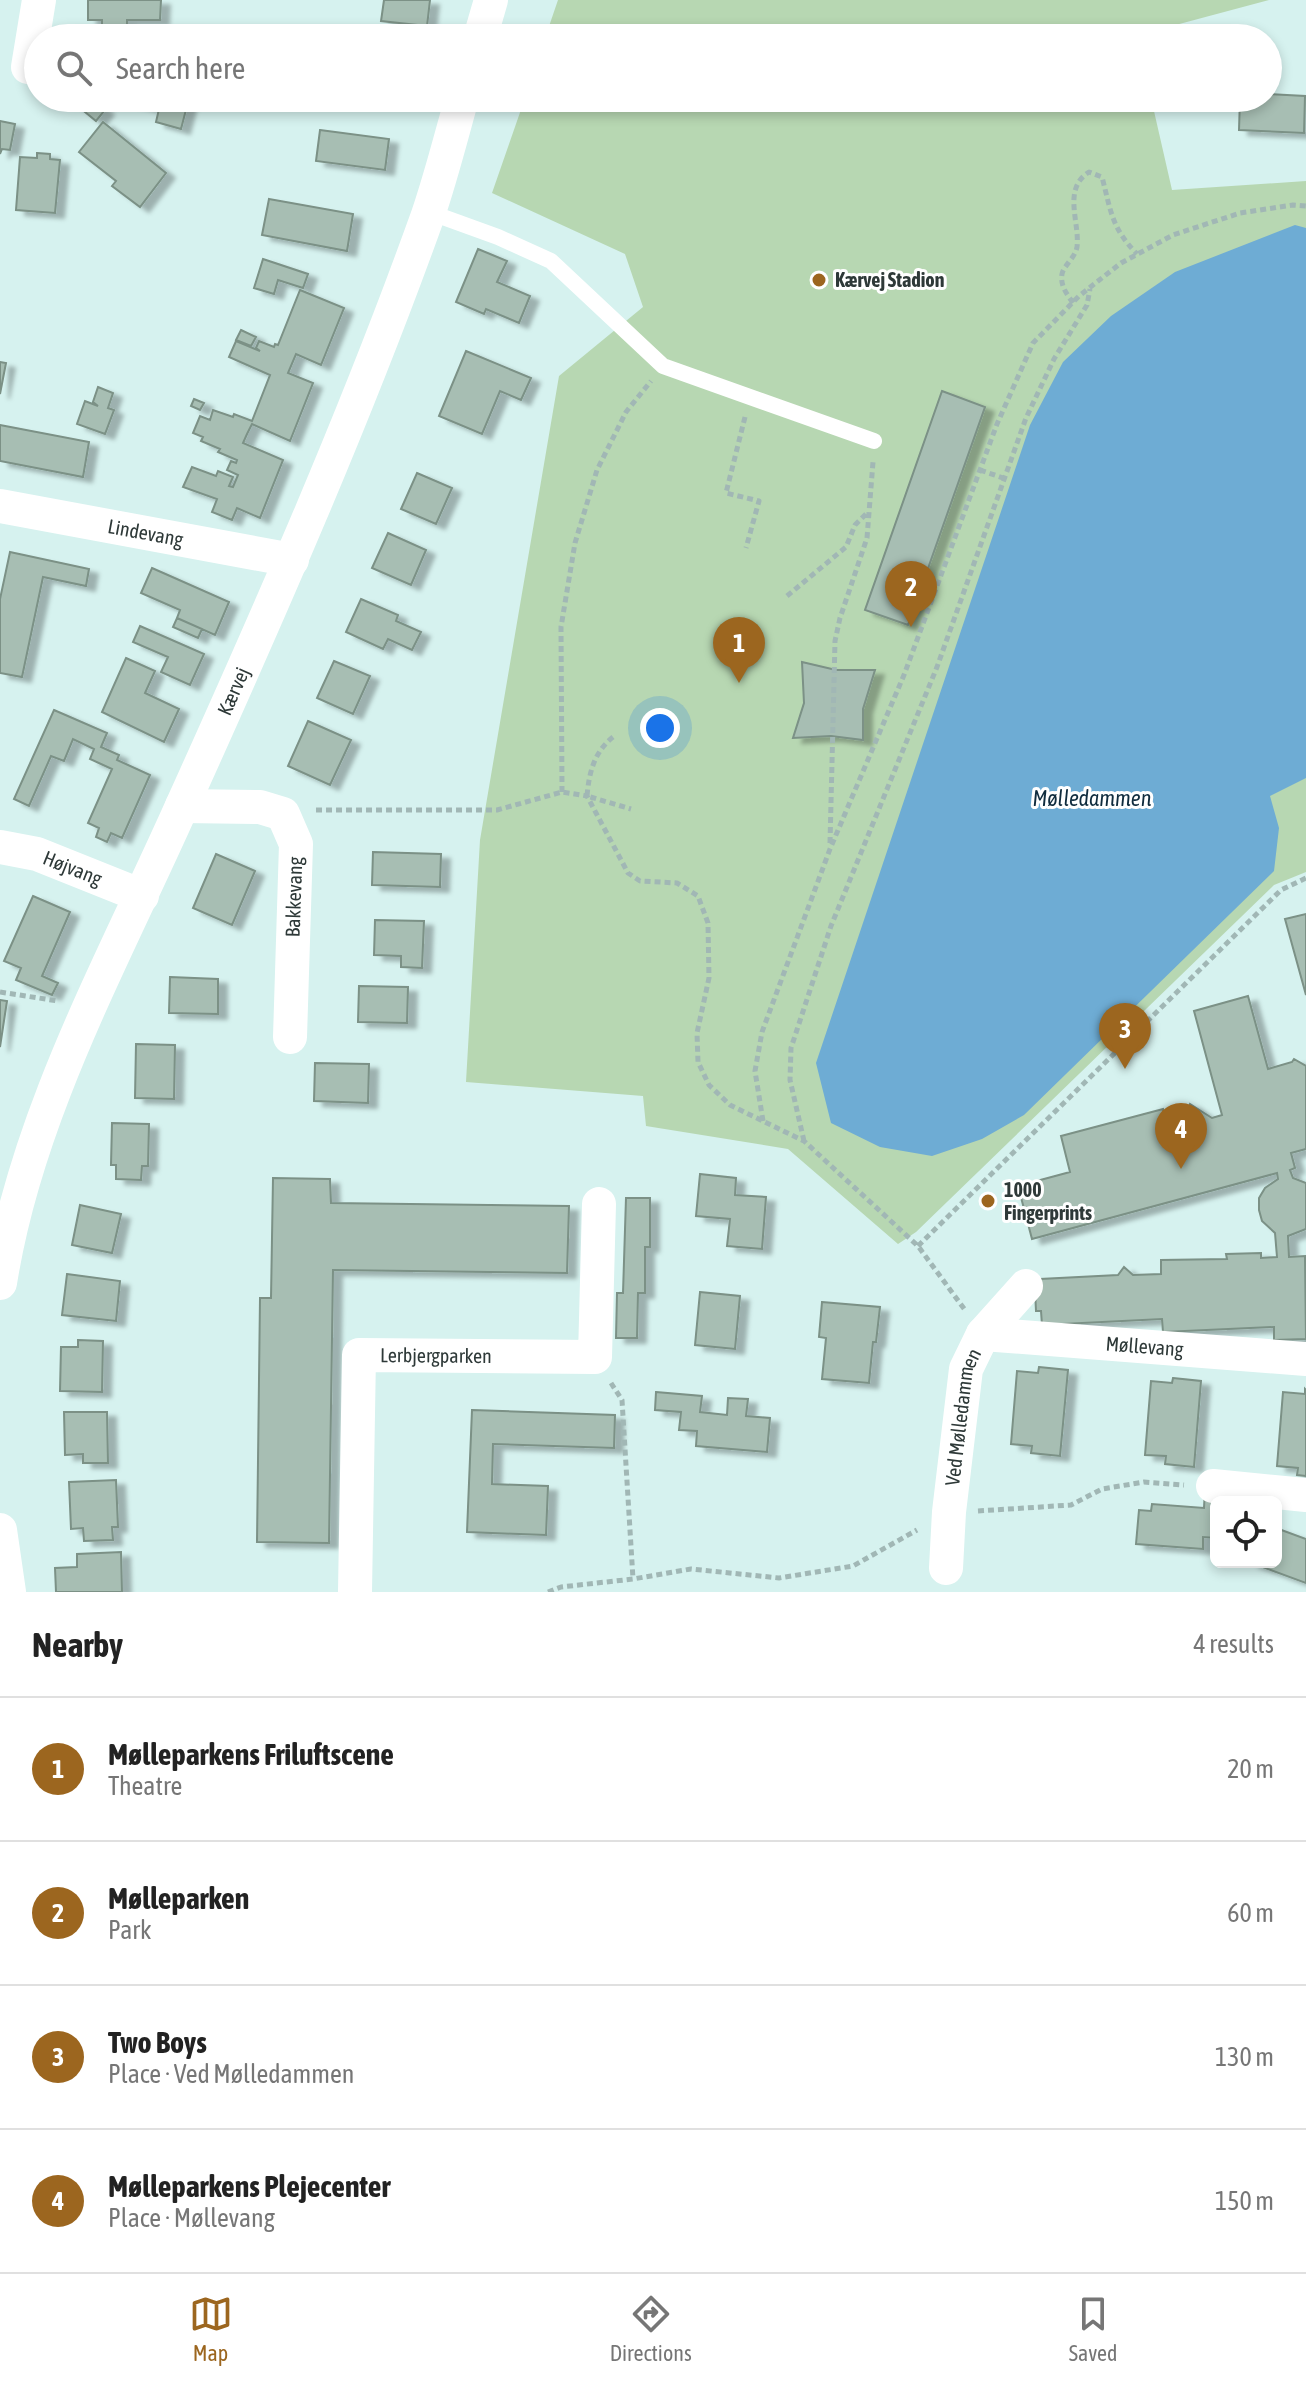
<!DOCTYPE html>
<html lang="en">
<head>
<meta charset="utf-8">
<style>
	:root { --surface:#fff; --page:#f2f2f2; --text:#222; --muted:#767676; --line:#e0e0e0; --accent:#9c661f }
	body { margin:0; font-family:"Asap Condensed",sans-serif; background:var(--page); color:var(--text) }
	.controls { position:absolute; right:24px; bottom:24px; display:grid; overflow:hidden; border-radius:12px; box-shadow:0 4px 12px #0003 }
	.controls button { width:72px; height:72px; display:grid; place-items:center; padding:0; border:0; border-bottom:2px solid var(--line); background:var(--surface); color:var(--text); font:40px sans-serif }
	.you { position:absolute; left:660px; top:728px; width:28px; height:28px; margin:-20px; border:6px solid #fff; border-radius:50%; background:#1a73e8; box-shadow:0 0 0 12px #1a73e833 }
	.badge { display:grid; place-items:center; width:52px; height:52px; border-radius:50%; background:var(--accent); color:#fff; font-size:26px; font-weight:700 }
	.pin { position:absolute; translate:-50% -66px; filter:drop-shadow(0 2px 4px #0008) }
	.pin::after { content:''; position:absolute; top:42px; width:28px; height:24px; background:inherit; clip-path:polygon(0 0,100% 0,50% 100%) }
	.list { margin:0; padding:0; list-style:none }
	h2 { display:flex; justify-content:space-between; align-items:center; height:104px; margin:0; padding:0 32px; font-size:34px }
	h2 small { font-size:26px; font-weight:400; color:var(--muted) }
	.list li { display:grid; grid-template-columns:52px 1fr auto; gap:24px; align-items:center; box-sizing:border-box; height:144px; padding:0 32px; border-top:2px solid var(--line) }
	.list b { display:block; font-size:30px; white-space:nowrap }
	.list p { margin:0; font-size:26px; white-space:nowrap; color:var(--muted) }
	.list em { font-size:26px; font-style:normal; color:var(--muted) }
	.icon { flex:none; width:44px; height:44px; fill:none; stroke:currentColor; stroke-width:2; stroke-linecap:round; stroke-linejoin:round }
	.map { position:relative; flex:none; width:1306px; height:1592px; overflow:hidden }
	.search { position:absolute; background:var(--surface); box-shadow:0 4px 12px #0003; left:24px; right:24px; top:24px; height:88px; display:flex; align-items:center; gap:20px; box-sizing:border-box; padding:0 28px; border-radius:44px; color:var(--muted); font-size:30px }
	.sheet { height:680px; background:var(--surface) }
	nav { display:flex; justify-content:space-around; align-items:center; box-sizing:border-box; height:112px; border-top:2px solid var(--line); background:var(--surface); font-size:22px; color:var(--muted) }
	nav a { display:grid; justify-items:center; gap:4px }
	nav .on { color:var(--accent) }
	.map>svg:first-child { display:block }
	.green { fill:#b7d7b2 }
	.water { fill:#6eacd4 }
	.building { fill:#a7beb3; stroke:#7b9186; stroke-width:2; filter:url(#shadow) }
	.lines { fill:none; stroke-linecap:round; stroke-linejoin:round }
	.path { stroke:#a1b7b5; stroke-width:5; stroke-dasharray:6 4; stroke-linecap:butt }
	.service { stroke:#fff; stroke-width:16 }
	.minor { stroke:#fff; stroke-width:34 }
	.poi-dot { fill:#9c661f; stroke:#fff; stroke-width:3 }
	.labels { text-anchor:middle; stroke-width:6; stroke-linejoin:round; paint-order:stroke }
	.poi-label { font-size:20px; font-weight:bold; fill:#2e3938; stroke:#fff; text-anchor:start }
	.street-label { font-size:20px; fill:#2e3938; stroke:#fff }
	.water-label { font-size:22px; font-style:italic; fill:#102c3e; stroke:#fff }
</style>
</head>
<body>
<div class="map">
<svg width="1306" height="1592" viewBox="0 0 1306 1592">
	<defs>
		<filter id="shadow"><feDropShadow dx="9" dy="5" stdDeviation="2" flood-color="#0004"/></filter>
	</defs>
	<rect width="100%" height="100%" fill="#d6f2ef"/>
	<path class="green" d="M558,0H1269L1127,38H545Z
		M525,98H1151L1172,190L1306,181V872L1274,885L916,1232L898,1244L788,1149L646,1126L643,1096L466,1082L480,840L559,376L643,307L625,254L492,193Z"/>
	<path class="water" d="M1295,225L1306,228V778L1270,796L1279,828L1274,871L1024,1115L982,1139L932,1156L880,1147L831,1123L816,1063L1030,425L1063,362L1111,316L1175,272Z"/>
	<path class="building" d="M88,0H161L160,20H127V28H102V20H88Z
		M384,0H430L427,26L381,21Z
		M1268,94L1305,96L1304,133L1239,130L1240,98H1268Z
		M68,98H90L105,110L96,121Z
		M115,98H189L181,129L156,122L159,109Z
		M0,121L15,124L10,150L2,149L0,154Z
		M103,122L166,173L140,207L112,186L116,181L79,152Z
		M320,130L389,139L385,170L316,161Z
		M37,153L50,154V159L60,160L55,213L16,210L20,157L37,158Z
		M269,199L353,214L347,251L262,235Z
		M478,249L507,261L497,282L530,296L519,323L486,309L484,314L456,302Z
		M263,259L308,274L303,288L278,280L274,294L254,288Z
		M300,290L344,308L321,365L296,354L288,373L313,383L290,441L252,424L247,434L243,443L283,460L260,518L237,508L232,520L212,512L217,499L183,487L192,467L216,476L218,471L233,477L229,486L233,487L238,475L227,470L231,461L236,463L237,460L218,452L220,449L201,441L203,437L193,433L200,416L210,420L213,410L233,417L234,414L252,421L270,375L229,357L236,341L260,351L256,348L259,341L274,347L275,344L278,345Z
		M241,330L256,337L251,346L236,340Z
		M466,351L531,378L521,400L500,391L482,434L439,416Z
		M0,362L6,363L0,394Z
		M98,387L113,393L108,408L114,410L105,434L77,424L85,401L98,406L93,402Z
		M942,391L985,407L908,625L865,610Z
		M194,399L204,403L200,410L191,406Z
		M0,425L89,442L83,477L0,461Z
		M417,473L452,488L436,524L401,509Z
		M388,533L426,550L411,585L372,568Z
		M10,552L89,569L86,586L43,577L22,677L0,673V599Z
		M152,568L229,602L215,635L177,618L180,610L141,593Z
		M361,599L398,615L396,621L421,632L412,650L388,639L383,649L346,632Z
		M177,618L202,629L198,638L173,627Z
		M140,626L204,654L190,685L161,672L168,657L133,642Z
		M126,658L155,671L145,693L179,709L164,742L102,712Z
		M334,661L370,676L353,714L317,698Z
		M802,662L836,670H875L863,709V740L831,736L793,738L804,703Z
		M54,710L107,733L101,747L119,755L117,760L150,775L122,838L111,833L107,842L96,837L99,828L88,823L112,769L90,759L94,749L73,739L64,761L51,756L29,806L14,799Z
		M308,721L351,740L330,785L288,766Z
		M373,852L441,854L440,887L372,885Z
		M216,854L255,871L232,925L193,908Z
		M33,896L70,912L42,976L58,983L52,995L16,980L21,968L4,961Z
		M1306,914V995L1285,919Z
		M375,920L424,921L422,968L401,967V956L374,955Z
		M170,977L218,979V1014L169,1013Z
		M359,986L408,987L407,1023L358,1022Z
		M1248,996L1268,1069L1292,1062L1294,1059L1306,1066V1149L1291,1153L1295,1168L1290,1170L1293,1178L1306,1183V1229L1288,1236L1289,1257L1305,1256L1306,1339L1274,1340V1327L1163,1332L1162,1319L1042,1325L1041,1311H1036L1035,1290L1040,1279L1118,1275L1124,1267L1133,1275L1161,1274V1260L1227,1259L1226,1254L1261,1253V1258L1277,1257L1275,1233L1262,1221L1259,1210V1198L1265,1188L1278,1179L1277,1173L1032,1239L1018,1186L1070,1172L1061,1136L1163,1109L1164,1114L1189,1107L1190,1104L1212,1118L1222,1115L1194,1011Z
		M0,1000L7,1001L0,1047Z
		M136,1044L175,1045L174,1099L135,1098Z
		M315,1063L369,1064L368,1103L314,1101Z
		M112,1123L149,1124L148,1166H142L141,1180L116,1179V1165H111Z
		M700,1174L736,1178L735,1195L766,1197L762,1249L727,1246L730,1219L696,1216Z
		M273,1178L330,1179L331,1203L569,1206L567,1273L333,1270L329,1543L257,1542L260,1298H271Z
		M626,1198H650V1247H645V1293H638L637,1338H616L617,1293H623Z
		M80,1205L121,1214L112,1253L72,1245Z
		M67,1274L120,1281L116,1321L62,1315Z
		M700,1292L740,1296L735,1349L695,1345Z
		M822,1302L880,1307L876,1342H873L869,1383L822,1379L826,1338L819,1337Z
		M78,1340L103,1341L102,1392L60,1391L61,1347H78Z
		M1039,1367L1068,1370L1060,1456L1031,1453L1032,1446L1011,1444L1017,1371L1038,1373Z
		M1173,1378L1201,1381L1194,1467L1165,1464L1166,1456L1145,1455L1151,1381L1172,1383Z
		M1305,1389L1306,1390V1476L1297,1475L1298,1468L1277,1466L1283,1392L1305,1394Z
		M656,1392L702,1396L700,1412L727,1415L728,1398L748,1399L746,1416L770,1418L767,1452L696,1446L697,1431L679,1430L681,1412L655,1410Z
		M472,1410L615,1415L614,1448L493,1444L492,1484L548,1486L546,1535L467,1532Z
		M64,1412H107L108,1463H83V1454L65,1455Z
		M116,1480L118,1527H112L113,1540L84,1541L83,1528L71,1529L69,1482Z
		M1205,1488L1216,1502V1538L1203,1537V1549L1136,1544L1139,1510L1151,1511L1152,1504L1204,1508Z
		M1276,1528L1306,1539V1583L1249,1562H1276Z
		M121,1552L122,1592H56L55,1568L77,1567V1554Z"/>
	<g class="lines">
		<path class="path" d="M1073,303C1067,294 1060,286 1062,274C1064,265 1075,258 1077,247C1080,222 1062,189 1089,172L1102,177C1111,211 1111,227 1137,254
			M745,417L726,493L759,501L746,548
			M980,470L1006,479
			M787,596L846,547L855,525L868,512
			M613,737C594,752 589,773 587,796L631,809
			M562,792L561,627L575,543L597,470L626,412L651,381
			M316,810H497L562,792L587,796L628,873L640,881L677,883L698,896L708,923L709,978L697,1033L698,1062L709,1085L730,1105L804,1141L918,1246L965,1310
			M830,843L835,641L840,618L867,538L873,462
			M0,992L58,1001
			M763,1121L755,1071L762,1032L830,849L904,675L997,424L1033,343L1079,296L1121,263L1173,235L1240,213L1293,205L1306,206
			M804,1141L790,1080L791,1048L831,926L937,667L1026,418L1054,359L1087,305L1090,289
			M918,1246L1281,890L1306,878
			M611,1383L622,1400L633,1579
			M978,1511L1071,1505L1102,1489L1144,1482L1184,1485
			M548,1592L561,1587L633,1579L691,1569L779,1578L853,1566L917,1530"/>
		<path class="service" d="M429,212L498,237L551,261L663,366L874,441"/>
		<g class="minor">
			<path d="M480,38L491,0"/>
			<path d="M28,67L39,0"/>
			<path id="s1" d="M0,506L292,560"/>
			<path d="M182,806L260,807L283,814L296,844L290,1037"/>
			<path id="s2" d="M0,847L37,854L142,896"/>
			<path id="s3" d="M0,1283C26,1116 114,959 182,806C270,611 356,416 428,215C441,177 451,137 462,98"/>
			<path id="s4" d="M983,1334L1306,1359"/>
			<path d="M1213,1486L1306,1495"/>
			<path d="M0,1530L9,1592"/>
			<path id="s5" d="M946,1568L949,1512L966,1369L983,1334L1026,1286"/>
			<path id="s6" d="M355,1592L359,1355L595,1357L599,1204"/>
		</g>
	</g>
	<g class="poi-dot">
		<circle cx="819" cy="280" r="8"/>
		<circle cx="988" cy="1201" r="8"/>
	</g>
	<g class="labels">
		<g class="poi-label">
			<text x="835" y="287">Kærvej Stadion</text>
			<text x="1004" y="1197">1000<tspan x="1004" dy="23">Fingerprints</tspan></text>
		</g>
		<g class="street-label">
			<text dy="7" stroke="none"><textPath href="#s1" startOffset="148">Lindevang</textPath></text>
			<text dy="7" stroke="none"><textPath href="#s3" startOffset="638">Kærvej</textPath></text>
			<text dy="7" stroke="none"><textPath href="#s2" startOffset="76">Højvang</textPath></text>
			<text transform="translate(294 897) rotate(-88)" y="7">Bakkevang</text>
			<text dy="7" stroke="none"><textPath href="#s4" startOffset="162">Møllevang</textPath></text>
			<text dy="7" stroke="none"><textPath href="#s6" startOffset="314">Lerbjergparken</textPath></text>
			<text dy="7" stroke="none"><textPath href="#s5" startOffset="152">Ved Mølledammen</textPath></text>
		</g>
		<g class="water-label">
			<text x="1092" y="806">Mølledammen</text>
		</g>
	</g>
</svg>
<div class="controls">
<button><svg class="icon" aria-label="locate" viewBox="0 0 24 24"><circle cx="12" cy="12" r="6"/><path d="M12 2v4M12 18v4M2 12h4M18 12h4"/></svg></button>
</div>
<div class="you"></div>
<div class="pin badge" style="left:739px;top:683px">1</div>
<div class="pin badge" style="left:911px;top:627px">2</div>
<div class="pin badge" style="left:1125px;top:1069px">3</div>
<div class="pin badge" style="left:1181px;top:1169px">4</div>
<div class="search"><svg class="icon" aria-label="search" viewBox="0 0 24 24"><circle cx="10" cy="10" r="6"/><path d="M15 15l6 6"/></svg>Search here</div>
</div>
<section class="sheet">
<h2>Nearby<small>4 results</small></h2>
<ul class="list">
<li><span class="badge">1</span><div><b>Mølleparkens Friluftscene</b><p>Theatre</p></div><em>20 m</em></li>
<li><span class="badge">2</span><div><b>Mølleparken</b><p>Park</p></div><em>60 m</em></li>
<li><span class="badge">3</span><div><b>Two Boys</b><p>Place · Ved Mølledammen</p></div><em>130 m</em></li>
<li><span class="badge">4</span><div><b>Mølleparkens Plejecenter</b><p>Place · Møllevang</p></div><em>150 m</em></li>
</ul>
</section>
<nav>
<a class="on"><svg class="icon" aria-label="map" viewBox="0 0 24 24"><path d="M3 6l6-2 6 2 6-2v14l-6 2-6-2-6 2zM9 4v14M15 6v14"/></svg>Map</a>
<a><svg class="icon" aria-label="directions" viewBox="0 0 24 24"><path d="M12 3l9 9-9 9-9-9zM9 14v-3h6M13 9l2 2-2 2"/></svg>Directions</a>
<a><svg class="icon" aria-label="saved" viewBox="0 0 24 24"><path d="M7 4h10v16l-5-4-5 4z"/></svg>Saved</a>
</nav>
</body>
</html>
